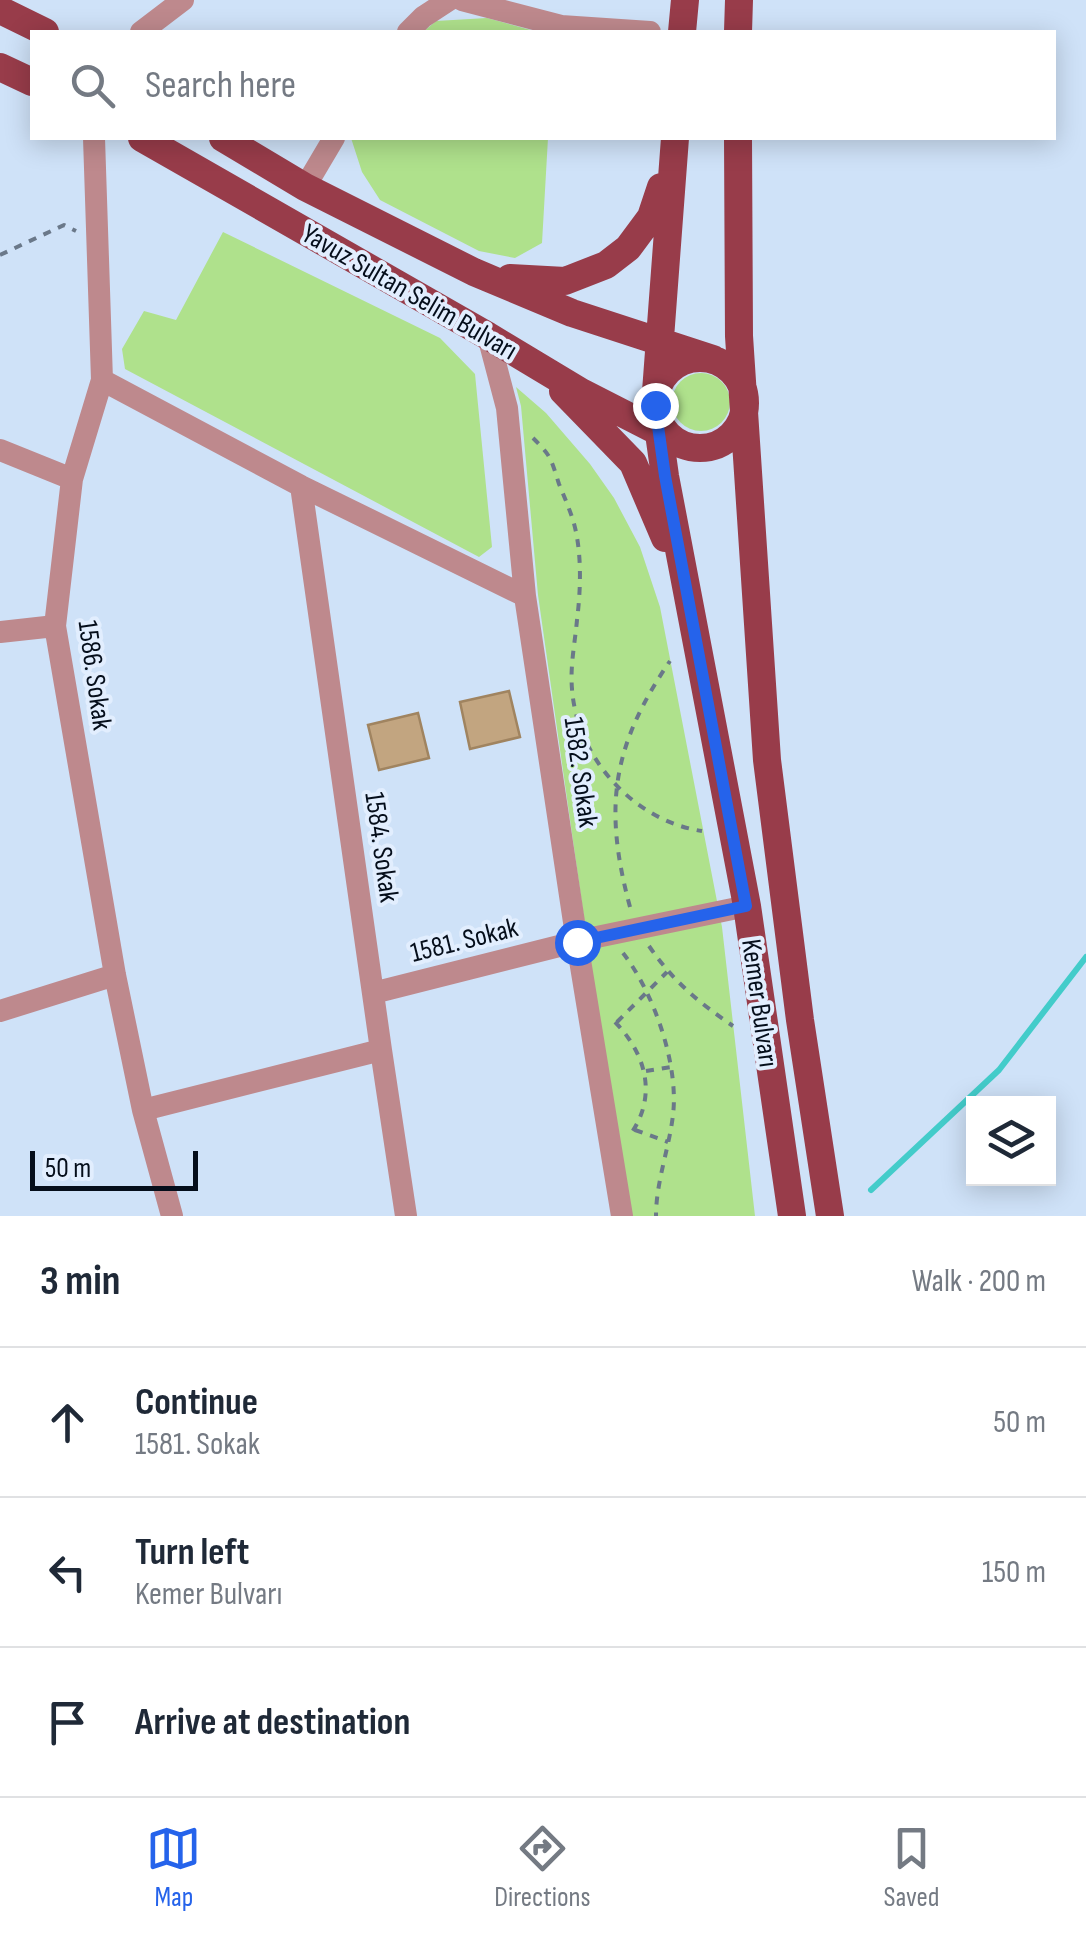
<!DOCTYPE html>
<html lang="en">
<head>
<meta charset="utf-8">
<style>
	:root { --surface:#fff; --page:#f2f2f3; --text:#1f2937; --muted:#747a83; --line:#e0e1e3; --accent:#2563eb }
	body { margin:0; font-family:"Sofia Sans Condensed",sans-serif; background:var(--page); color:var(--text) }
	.controls { position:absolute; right:30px; bottom:30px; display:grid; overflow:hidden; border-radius:0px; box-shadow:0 5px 25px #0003 }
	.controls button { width:90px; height:90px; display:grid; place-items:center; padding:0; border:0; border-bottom:2px solid var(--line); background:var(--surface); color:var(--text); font:50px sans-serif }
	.scale { position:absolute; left:30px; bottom:25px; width:168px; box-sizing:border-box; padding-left:10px; border:5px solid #050e1b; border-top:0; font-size:28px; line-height:35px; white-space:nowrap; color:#050e1b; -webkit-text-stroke:8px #e2eefe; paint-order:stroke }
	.stop { position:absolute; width:30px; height:30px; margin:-22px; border:8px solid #2563eb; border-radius:50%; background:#fff }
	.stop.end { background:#2563eb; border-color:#fff; box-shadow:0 2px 10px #0008 }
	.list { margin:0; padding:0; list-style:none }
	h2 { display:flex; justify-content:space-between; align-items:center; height:130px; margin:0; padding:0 40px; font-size:42px }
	h2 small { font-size:32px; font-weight:400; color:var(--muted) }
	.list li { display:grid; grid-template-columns:65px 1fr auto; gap:30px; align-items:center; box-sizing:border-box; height:150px; padding:0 40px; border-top:2px solid var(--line) }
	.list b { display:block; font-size:38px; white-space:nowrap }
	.list p { margin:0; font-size:32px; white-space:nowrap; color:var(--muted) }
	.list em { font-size:32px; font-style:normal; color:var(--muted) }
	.icon { flex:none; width:55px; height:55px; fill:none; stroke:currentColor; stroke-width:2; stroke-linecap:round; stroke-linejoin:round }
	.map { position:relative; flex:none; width:1086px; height:1216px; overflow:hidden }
	.search { position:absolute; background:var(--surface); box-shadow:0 5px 25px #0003; left:30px; right:30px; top:30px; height:110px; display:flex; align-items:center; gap:25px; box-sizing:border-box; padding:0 35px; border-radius:0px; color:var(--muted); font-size:38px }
	.sheet { height:580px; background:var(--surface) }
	nav { display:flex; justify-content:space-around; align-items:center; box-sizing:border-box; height:140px; border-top:2px solid var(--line); background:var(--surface); font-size:28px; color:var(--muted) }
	nav a { display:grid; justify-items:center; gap:5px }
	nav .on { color:var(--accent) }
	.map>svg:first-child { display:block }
	.green { fill:#afe18c }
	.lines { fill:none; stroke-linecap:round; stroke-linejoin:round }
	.stream { stroke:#43ccca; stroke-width:6 }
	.building { fill:#c2a580; stroke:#a08460; stroke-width:2.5 }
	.path { stroke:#6a7889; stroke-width:4; stroke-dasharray:8 8; stroke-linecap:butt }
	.minor { stroke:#be898d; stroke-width:22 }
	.major { stroke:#983c4a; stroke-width:28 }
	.route { stroke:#2563eb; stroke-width:12 }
	.labels { text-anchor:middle; stroke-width:8; stroke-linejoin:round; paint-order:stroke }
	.street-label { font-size:28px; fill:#050e1b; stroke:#e2eefe }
</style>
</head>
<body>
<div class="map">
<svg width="1086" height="1216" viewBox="0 0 1086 1216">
	<rect width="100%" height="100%" fill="#cfe2f8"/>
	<path class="green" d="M487,18L538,32H423L436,21Z
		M351,138H548L542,243L515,258L479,251L380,200L362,172Z
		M223,232L440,338L475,374L492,547L479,557L125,369L122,349L144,311L176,320Z
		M672 402a29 29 0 1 1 58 0a29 29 0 1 1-58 0Z
		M516,387L546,413L590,464L614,498L640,547L660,607L722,927L755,1216H631L587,939L538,595L521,406Z"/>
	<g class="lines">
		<path class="stream" d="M871,1190L999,1070L1086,957"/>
	</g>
	<path class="building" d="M509,691L520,737L470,749L460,702Z
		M418,713L429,758L379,770L368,725Z"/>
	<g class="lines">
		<path class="path" d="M0,255L64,225L76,231
			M533,438C538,443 544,449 548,455C553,463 556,475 559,484C564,496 569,508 573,520C582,550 581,588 577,620C575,643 570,665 572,689C577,758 634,821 702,831
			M630,907C603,807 612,746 670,661
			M649,946C673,981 698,1002 733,1026
			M623,953C654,993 679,1065 673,1115C669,1149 656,1182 656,1216
			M615,1022C646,1054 658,1096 630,1135
			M617,1022L667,972
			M646,1071L671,1067
			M635,1130L668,1142"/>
		<path class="minor" d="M462,0L561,26L650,32
			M141,32L183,0
			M408,32L423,17L449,0
			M94,138L102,380L72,479L55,626L115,975L143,1110L172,1216
			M305,187L334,138
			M488,336L507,408L525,596L577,942L622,1216
			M102,380L301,486L525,596
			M0,450L72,479
			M301,486L381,1050L406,1216
			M0,632L55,626
			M373,993L587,939L747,906
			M0,1011L115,975
			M143,1110L381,1050"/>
		<path class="major" d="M0,10L45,32
			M682,32L685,0
			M738,32L739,0
			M0,67L32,82
			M142,138L488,336L581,392L671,438
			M223,138L305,187L474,272L572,313L713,359
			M675,138L655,405L665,476L747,906L792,1216
			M738,138L739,336L767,760L800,1020L830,1216
			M510,278L565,281L606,265L628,248L651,217L661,187
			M655 403a45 45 0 1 1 90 0a45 45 0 1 1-90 0Z
			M563,391L633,463L665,538"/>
	</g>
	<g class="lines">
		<path class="route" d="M577,942L746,906L665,476L655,405"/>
	</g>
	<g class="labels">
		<g class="street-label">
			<text transform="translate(410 291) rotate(30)" y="10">Yavuz Sultan Selim Bulvarı</text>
			<text transform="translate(96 675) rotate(82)" y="10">1586. Sokak</text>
			<text transform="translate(582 772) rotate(82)" y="10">1582. Sokak</text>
			<text transform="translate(383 847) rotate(82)" y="10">1584. Sokak</text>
			<text transform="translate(464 939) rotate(-14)" y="10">1581. Sokak</text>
			<text transform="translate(761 1003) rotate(82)" y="10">Kemer Bulvarı</text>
		</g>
	</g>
</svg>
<div class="controls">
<button><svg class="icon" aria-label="layers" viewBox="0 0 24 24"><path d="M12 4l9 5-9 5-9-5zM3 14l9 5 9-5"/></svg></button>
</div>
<div class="scale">50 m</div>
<div class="stop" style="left:577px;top:942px"></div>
<div class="stop end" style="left:655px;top:405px"></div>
<div class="search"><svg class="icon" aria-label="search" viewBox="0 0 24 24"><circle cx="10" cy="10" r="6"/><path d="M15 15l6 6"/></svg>Search here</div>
</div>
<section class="sheet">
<h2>3 min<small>Walk · 200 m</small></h2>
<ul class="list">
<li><svg class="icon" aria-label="ahead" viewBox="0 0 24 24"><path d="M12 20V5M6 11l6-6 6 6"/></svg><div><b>Continue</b><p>1581. Sokak</p></div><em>50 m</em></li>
<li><svg class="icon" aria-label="left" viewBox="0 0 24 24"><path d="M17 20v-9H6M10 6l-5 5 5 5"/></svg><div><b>Turn left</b><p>Kemer Bulvarı</p></div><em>150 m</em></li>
<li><svg class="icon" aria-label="arrive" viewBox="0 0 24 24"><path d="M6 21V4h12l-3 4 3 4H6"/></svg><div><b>Arrive at destination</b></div></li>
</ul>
</section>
<nav>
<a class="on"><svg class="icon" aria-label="map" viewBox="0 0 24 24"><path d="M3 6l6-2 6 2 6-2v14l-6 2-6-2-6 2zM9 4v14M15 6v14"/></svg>Map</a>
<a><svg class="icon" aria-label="directions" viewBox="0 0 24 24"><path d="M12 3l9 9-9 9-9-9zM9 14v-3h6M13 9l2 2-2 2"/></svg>Directions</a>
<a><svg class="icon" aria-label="saved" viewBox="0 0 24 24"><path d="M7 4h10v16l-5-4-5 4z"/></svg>Saved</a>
</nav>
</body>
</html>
